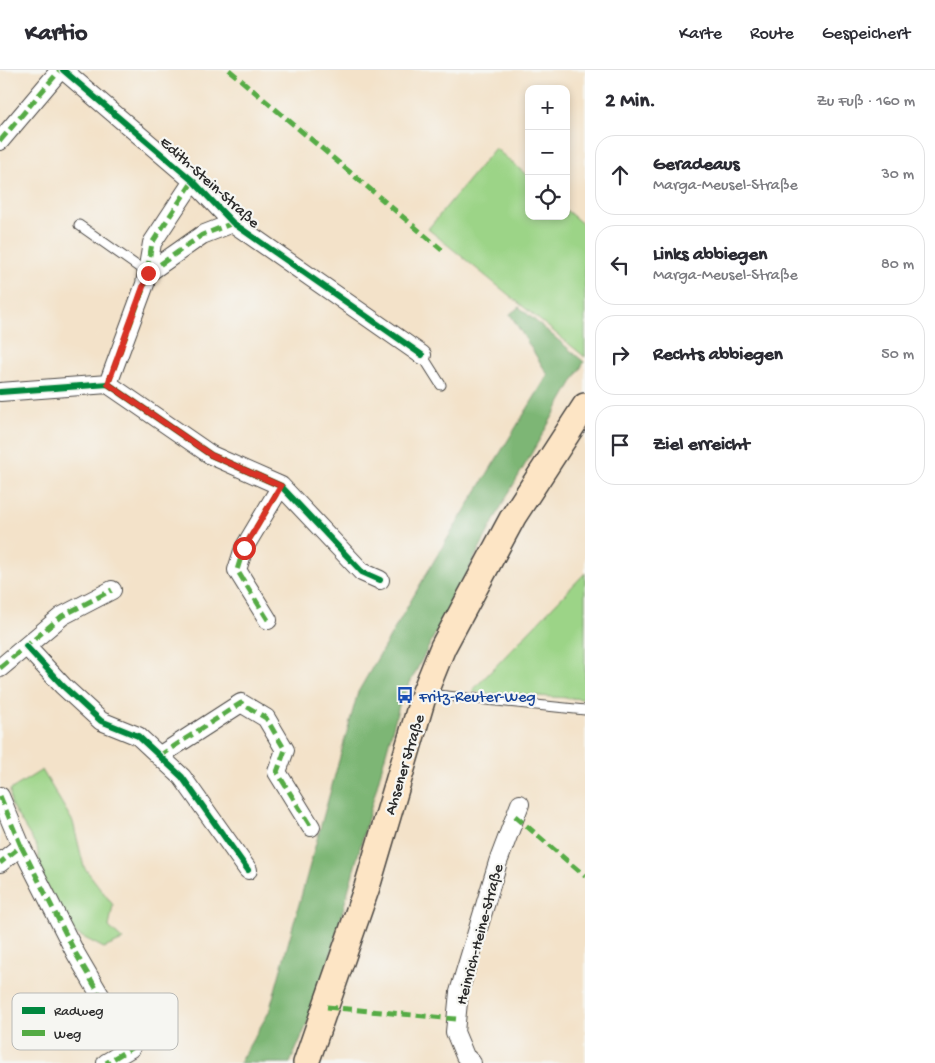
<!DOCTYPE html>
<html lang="de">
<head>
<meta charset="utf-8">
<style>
	:root { --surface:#fff; --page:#f7f7f7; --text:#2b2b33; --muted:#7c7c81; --line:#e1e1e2 }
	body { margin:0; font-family:"Gochi Hand",sans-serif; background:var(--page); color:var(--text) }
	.controls { position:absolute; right:15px; top:15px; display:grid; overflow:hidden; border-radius:10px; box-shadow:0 2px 8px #0003 }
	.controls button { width:45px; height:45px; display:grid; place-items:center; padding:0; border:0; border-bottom:1px solid var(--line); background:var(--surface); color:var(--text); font:25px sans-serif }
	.stop { position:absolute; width:15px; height:15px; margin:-11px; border:4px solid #d93025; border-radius:50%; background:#fff }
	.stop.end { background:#d93025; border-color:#fff; box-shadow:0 1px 5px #0008 }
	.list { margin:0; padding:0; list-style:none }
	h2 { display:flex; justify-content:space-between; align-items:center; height:65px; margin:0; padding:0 20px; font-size:21px }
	h2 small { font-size:16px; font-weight:400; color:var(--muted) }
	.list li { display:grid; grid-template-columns:32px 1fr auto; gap:15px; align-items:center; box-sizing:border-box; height:80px; margin:0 10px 10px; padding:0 10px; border:1px solid var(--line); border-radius:20px }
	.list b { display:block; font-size:19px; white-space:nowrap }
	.list p { margin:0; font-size:16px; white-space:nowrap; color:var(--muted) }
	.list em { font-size:16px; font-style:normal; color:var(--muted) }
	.icon { flex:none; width:28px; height:28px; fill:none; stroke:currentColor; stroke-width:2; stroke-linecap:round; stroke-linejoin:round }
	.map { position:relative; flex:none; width:585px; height:993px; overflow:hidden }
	header { display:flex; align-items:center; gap:30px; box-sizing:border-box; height:70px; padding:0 25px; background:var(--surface); border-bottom:1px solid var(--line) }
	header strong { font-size:24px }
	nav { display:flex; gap:28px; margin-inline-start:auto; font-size:18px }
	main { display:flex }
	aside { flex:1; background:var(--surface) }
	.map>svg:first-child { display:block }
	.green { fill:#9cd487; stroke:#648059 }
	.forest { fill:#7db674; stroke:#547050 }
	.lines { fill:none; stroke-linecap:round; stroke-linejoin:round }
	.service-casing { stroke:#494643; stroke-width:11 }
	.minor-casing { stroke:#494643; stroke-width:20 }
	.secondary-casing { stroke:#494643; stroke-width:28 }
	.service { stroke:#fff; stroke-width:9 }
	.minor { stroke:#fff; stroke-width:18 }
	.secondary { stroke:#fde5c5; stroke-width:25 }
	.quiet { stroke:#54ab44; stroke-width:5; stroke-dasharray:10 5; stroke-linecap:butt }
	.cycleway-casing { stroke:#f6f6f2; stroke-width:9 }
	.cycleway { stroke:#00873e; stroke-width:6 }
	.route { stroke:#d93025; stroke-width:6 }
	.labels { text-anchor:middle; stroke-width:4.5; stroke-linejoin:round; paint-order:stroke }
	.street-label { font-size:16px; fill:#2b2b2b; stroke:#f6f6f2 }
	.transit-label { font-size:16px; fill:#164399; stroke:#f6f6f2; text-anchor:start }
	.key { fill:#f6f6f2; stroke:#b9b9b6; stroke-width:1 }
	.key-label { font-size:14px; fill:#2b2b2b }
</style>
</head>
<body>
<header>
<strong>Kartio</strong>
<nav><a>Karte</a><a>Route</a><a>Gespeichert</a></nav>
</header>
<main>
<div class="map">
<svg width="585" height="993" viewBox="0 0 585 993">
	<rect width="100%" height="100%" fill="#f6f6f2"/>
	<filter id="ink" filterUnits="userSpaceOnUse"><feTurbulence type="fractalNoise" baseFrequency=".02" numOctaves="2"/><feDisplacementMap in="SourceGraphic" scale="10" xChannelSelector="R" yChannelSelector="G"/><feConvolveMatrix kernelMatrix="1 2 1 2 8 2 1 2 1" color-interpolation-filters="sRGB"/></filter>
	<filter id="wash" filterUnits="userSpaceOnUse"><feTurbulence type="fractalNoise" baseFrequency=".0096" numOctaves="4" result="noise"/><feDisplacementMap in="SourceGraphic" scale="20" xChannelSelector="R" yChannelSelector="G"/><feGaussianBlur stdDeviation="1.12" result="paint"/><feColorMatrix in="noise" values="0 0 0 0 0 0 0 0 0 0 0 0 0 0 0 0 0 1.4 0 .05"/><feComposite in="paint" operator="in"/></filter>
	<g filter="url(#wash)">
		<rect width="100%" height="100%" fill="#f3e2c9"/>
		<path class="green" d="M495,78L529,107V146H566V140L585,156V287L428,159Z
			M585,503V629L471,622Z
			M42,700L73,752L84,797L113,835L109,857L123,870L104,878L73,862L42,808L37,777L11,735L10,720Z"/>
		<path class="forest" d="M519,237L584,292L503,433L400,632L319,927L290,993H239L269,942L358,622L435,489L548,305L510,244Z"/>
	</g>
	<g filter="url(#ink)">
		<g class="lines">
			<g class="service-casing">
				<path id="service" d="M79,155L147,203
					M422,285L441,315
					M427,624L585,640"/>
			</g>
			<g class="minor-casing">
				<path id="minor" d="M63,0L193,111L233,153L422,285
					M0,71L60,0
					M148,203L202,165L233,153
					M108,314L145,214L152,173L193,111
					M0,322L108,314L211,385L281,416L362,502L380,510
					M268,550L237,500L244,478L281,416
					M26,576L63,616L101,651L138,666L182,707L248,800
					M0,598L62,546L112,520
					M159,686L241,633L266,648L285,680L277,702L311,757
					M0,726L21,776L0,793
					M21,776L76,884L131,978L106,993
					M472,993L465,986L455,962L459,922L498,792L520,734"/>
			</g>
			<g class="secondary-casing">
				<path id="secondary" d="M306,993L367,817L424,624L443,577L513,447L585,336"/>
			</g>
			<use href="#service" class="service"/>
			<use href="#minor" class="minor"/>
			<use href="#secondary" class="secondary"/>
			<path class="quiet" d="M229,0L442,180
				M0,71L60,0
				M148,203L202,165L233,153
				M108,314L145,214L152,173L193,111
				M268,550L237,500L244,478L281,416
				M0,598L62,546L112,520
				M159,686L241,633L266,648L285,680L277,702L311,757
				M0,726L21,776L0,793
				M515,746L585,806
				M21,776L76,884L131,978L106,993
				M327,937L456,949"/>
			<g class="cycleway-casing">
				<path id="cycleway" d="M63,0L193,111L233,153L422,285
					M0,322L108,314L211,385L281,416L362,502L380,510
					M26,576L63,616L101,651L138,666L182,707L248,800"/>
			</g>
			<use href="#cycleway" class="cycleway"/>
		</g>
	</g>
	<g class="lines" filter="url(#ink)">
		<path class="route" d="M148,203L108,314L211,385L281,416L244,478"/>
	</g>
	<defs>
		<g id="bus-bare" transform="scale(1.35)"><path d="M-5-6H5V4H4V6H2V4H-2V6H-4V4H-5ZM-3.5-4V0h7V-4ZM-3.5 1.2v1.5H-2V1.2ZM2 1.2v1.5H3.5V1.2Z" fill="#1a4fb4" stroke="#f6f6f2" stroke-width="2.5" paint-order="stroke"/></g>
	</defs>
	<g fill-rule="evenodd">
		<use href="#bus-bare" x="405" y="625"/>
	</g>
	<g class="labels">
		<g class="street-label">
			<text transform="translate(211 111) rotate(42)" y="6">Edith-Stein-Straße</text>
			<text transform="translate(403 694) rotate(-73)" y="6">Ahsener Straße</text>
			<text transform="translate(478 864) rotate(-75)" y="6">Heinrich-Heine-Straße</text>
		</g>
		<g class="transit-label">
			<text x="419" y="631">Fritz-Reuter-Weg</text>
		</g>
	</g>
	<rect x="12" y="923" width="166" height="57" rx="8" class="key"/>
	<rect x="22" y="937" width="23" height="7" fill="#00873e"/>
	<rect x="22" y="960" width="23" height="6" fill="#54ab44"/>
	<g class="key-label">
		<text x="54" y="945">Radweg</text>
		<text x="54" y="968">Weg</text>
	</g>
</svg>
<div class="controls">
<button>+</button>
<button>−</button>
<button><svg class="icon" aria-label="locate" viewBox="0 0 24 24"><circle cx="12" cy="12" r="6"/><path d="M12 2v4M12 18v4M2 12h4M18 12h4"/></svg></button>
</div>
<div class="stop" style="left:244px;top:478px"></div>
<div class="stop end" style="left:148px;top:203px"></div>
</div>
<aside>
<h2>2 Min.<small>Zu Fuß · 160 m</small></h2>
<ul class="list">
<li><svg class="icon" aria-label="ahead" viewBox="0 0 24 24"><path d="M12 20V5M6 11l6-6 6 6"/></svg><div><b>Geradeaus</b><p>Marga-Meusel-Straße</p></div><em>30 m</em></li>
<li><svg class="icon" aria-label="left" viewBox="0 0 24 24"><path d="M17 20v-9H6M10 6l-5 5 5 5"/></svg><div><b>Links abbiegen</b><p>Marga-Meusel-Straße</p></div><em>80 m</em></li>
<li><svg class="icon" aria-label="right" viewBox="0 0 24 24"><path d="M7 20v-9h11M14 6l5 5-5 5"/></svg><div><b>Rechts abbiegen</b></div><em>50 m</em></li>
<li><svg class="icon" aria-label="arrive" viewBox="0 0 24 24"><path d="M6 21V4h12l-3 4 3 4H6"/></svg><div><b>Ziel erreicht</b></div></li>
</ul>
</aside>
</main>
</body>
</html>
